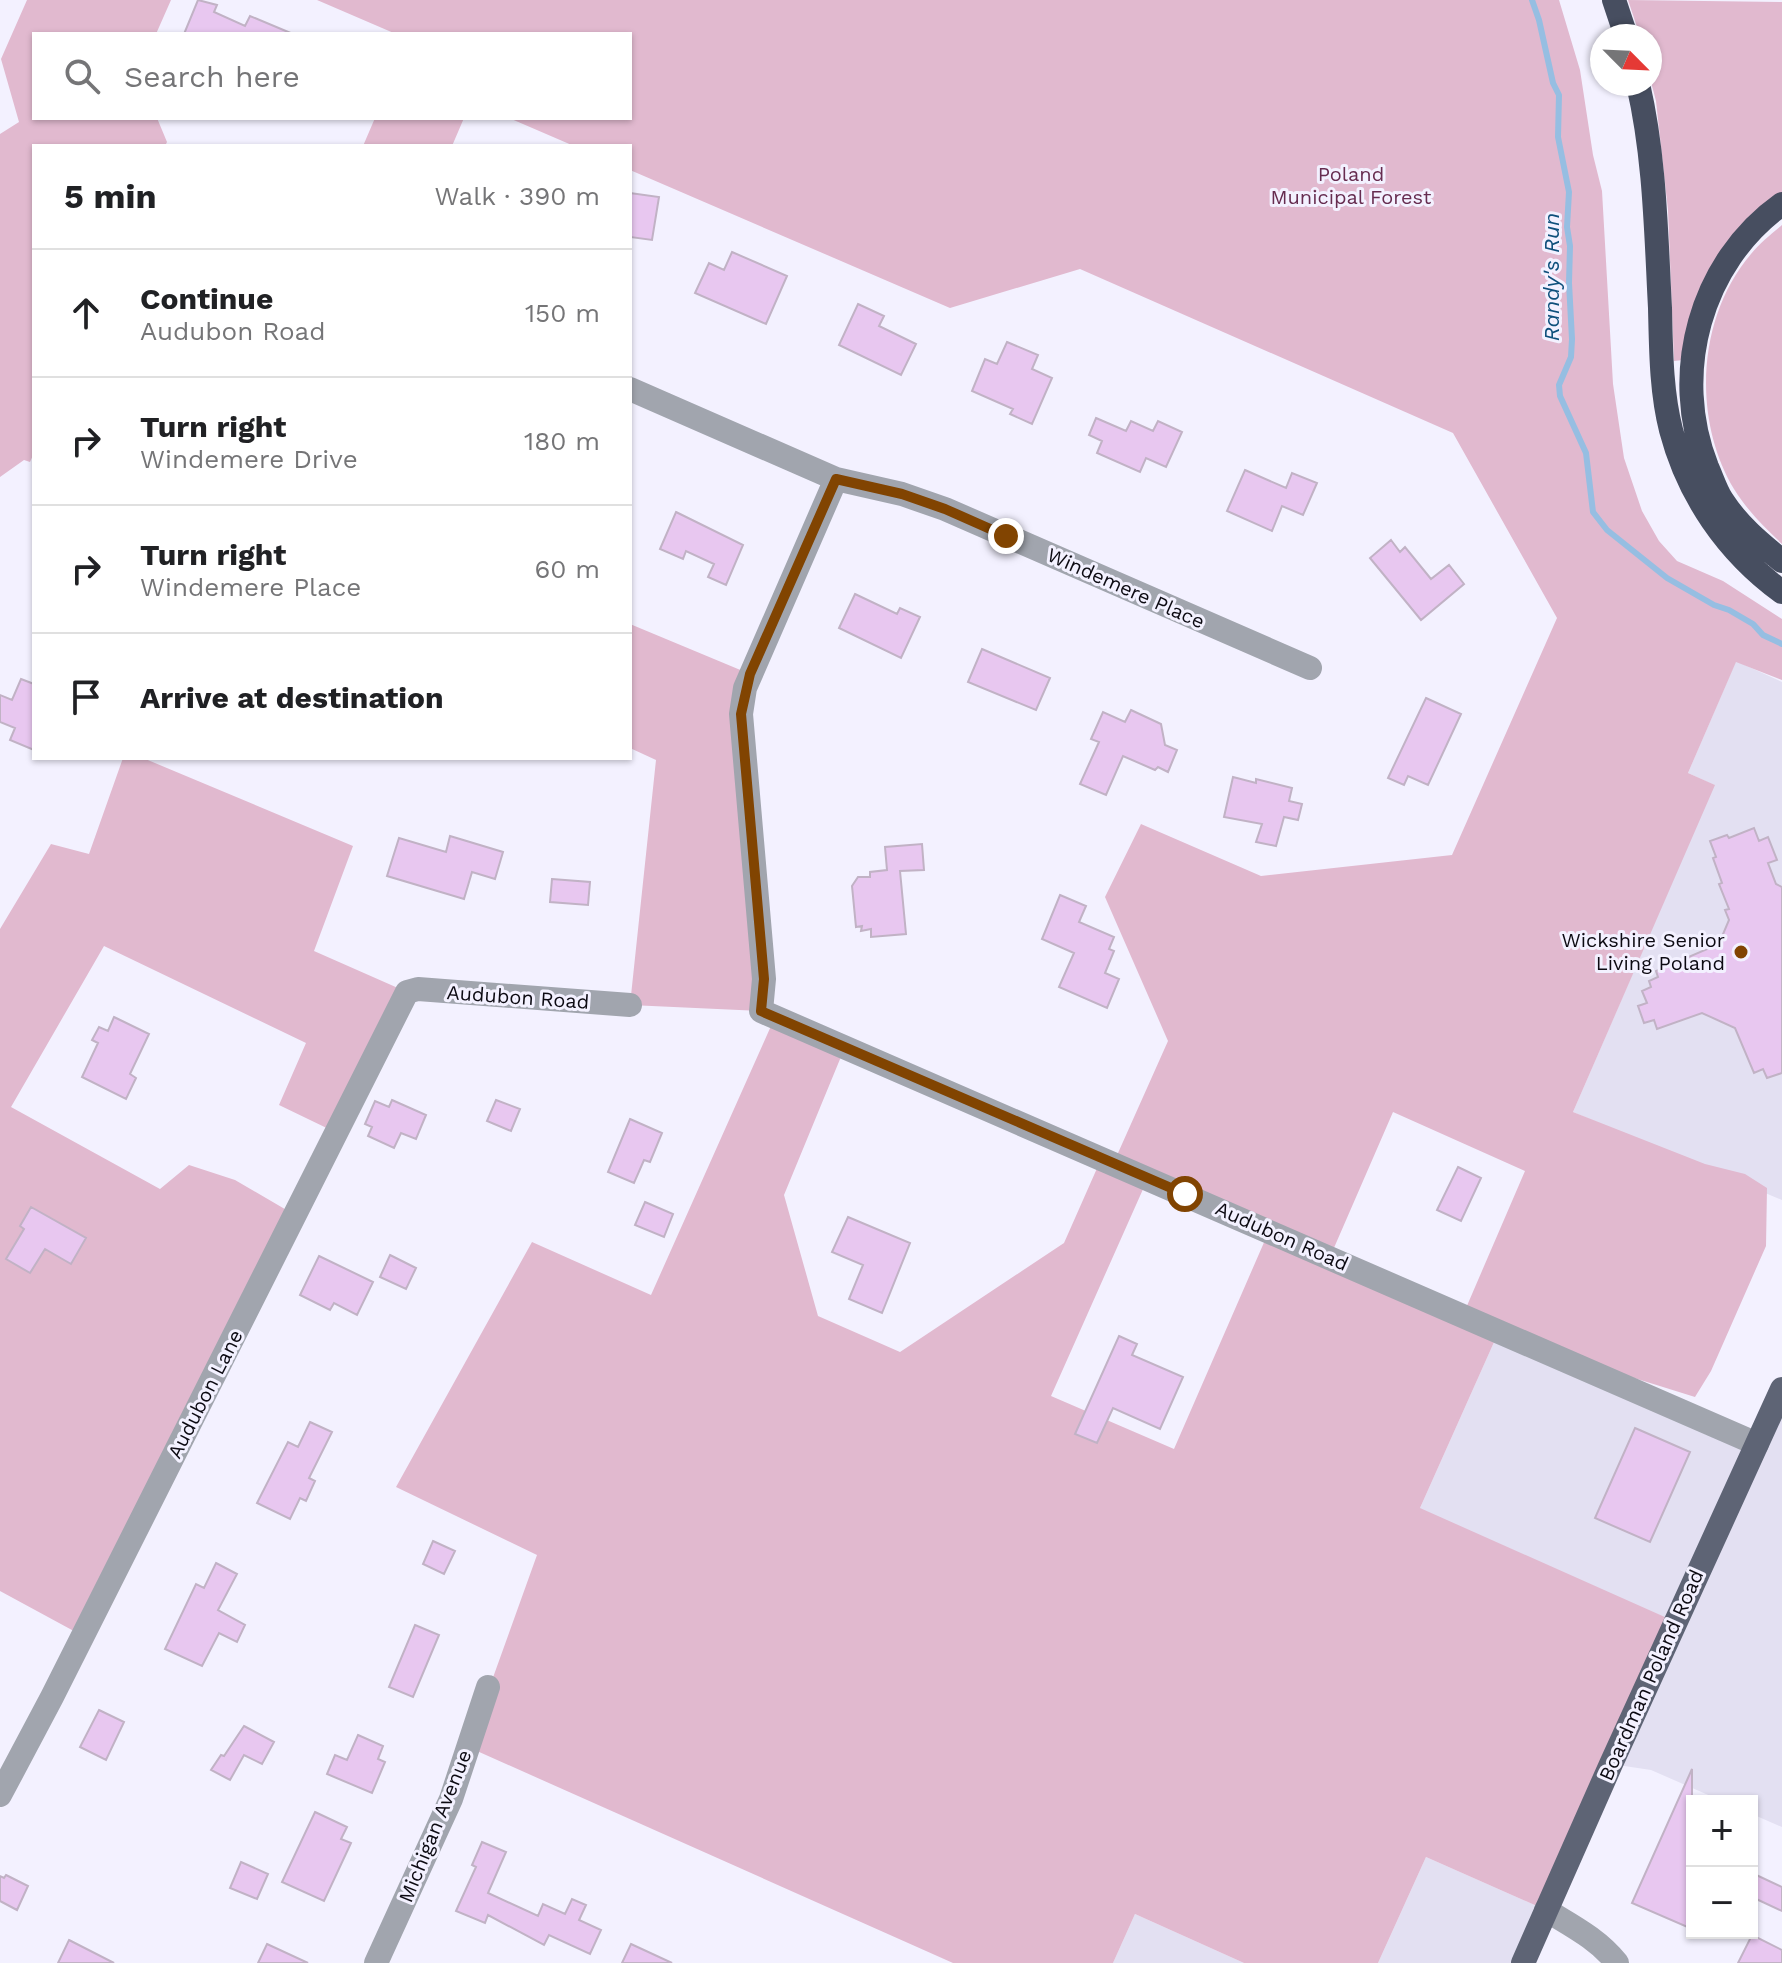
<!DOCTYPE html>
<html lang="en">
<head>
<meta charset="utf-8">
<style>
	:root { --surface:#fff; --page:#f2f2f2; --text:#202124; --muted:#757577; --line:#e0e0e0 }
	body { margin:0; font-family:"Work Sans",sans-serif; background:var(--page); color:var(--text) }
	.controls { position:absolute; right:24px; bottom:24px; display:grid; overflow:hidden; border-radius:0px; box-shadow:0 2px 6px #0004 }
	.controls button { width:72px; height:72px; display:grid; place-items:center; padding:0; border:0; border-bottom:2px solid var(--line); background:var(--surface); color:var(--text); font:40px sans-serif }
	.compass { position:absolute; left:1590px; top:24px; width:72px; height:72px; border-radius:50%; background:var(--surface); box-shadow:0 2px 6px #0004; rotate:114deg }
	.stop { position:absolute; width:24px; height:24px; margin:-18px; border:6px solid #814401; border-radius:50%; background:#fff }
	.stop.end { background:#814401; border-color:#fff; box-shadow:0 2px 8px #0008 }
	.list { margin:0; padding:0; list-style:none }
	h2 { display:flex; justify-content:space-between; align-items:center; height:104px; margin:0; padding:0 32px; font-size:34px }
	h2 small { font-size:26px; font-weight:400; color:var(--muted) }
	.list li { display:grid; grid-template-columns:52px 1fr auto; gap:24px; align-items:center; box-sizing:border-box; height:128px; padding:0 32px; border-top:2px solid var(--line) }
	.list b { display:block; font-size:30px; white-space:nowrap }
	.list p { margin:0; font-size:26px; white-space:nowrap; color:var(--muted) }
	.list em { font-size:26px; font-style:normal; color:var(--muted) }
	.icon { flex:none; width:44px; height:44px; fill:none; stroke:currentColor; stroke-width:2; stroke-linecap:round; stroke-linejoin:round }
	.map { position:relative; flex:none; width:1782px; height:1963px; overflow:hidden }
	.search { position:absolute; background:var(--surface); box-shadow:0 2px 6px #0004; left:32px; top:32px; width:600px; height:88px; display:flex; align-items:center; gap:20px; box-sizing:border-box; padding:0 28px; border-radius:0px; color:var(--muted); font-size:30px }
	.panel { position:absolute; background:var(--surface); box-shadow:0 2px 6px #0004; left:32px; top:144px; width:600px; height:616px; border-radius:0px }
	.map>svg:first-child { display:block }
	.built { fill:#e3e0f2 }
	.green { fill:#e1b9cf; fill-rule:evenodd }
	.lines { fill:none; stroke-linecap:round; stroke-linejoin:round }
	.stream { stroke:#96bee2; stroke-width:6 }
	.building { fill:#e8c7f0; stroke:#c1b2c5; stroke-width:2 }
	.minor { stroke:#a1a5ae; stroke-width:24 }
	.primary { stroke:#5e6475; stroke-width:24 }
	.motorway { stroke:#474e60; stroke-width:24 }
	.route { stroke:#814401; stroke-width:10 }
	.poi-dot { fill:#814401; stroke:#f3f1ff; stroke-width:3 }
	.labels { text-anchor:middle; stroke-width:6; stroke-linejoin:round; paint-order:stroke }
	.park-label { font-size:20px; fill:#662c50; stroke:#f3f1ff }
	.street-label { font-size:20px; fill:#0c0a12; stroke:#f3f1ff }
	.poi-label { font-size:20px; fill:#0c0a12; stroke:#f3f1ff; text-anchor:end }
	.water-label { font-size:22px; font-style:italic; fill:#0f507c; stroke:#f3f1ff }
</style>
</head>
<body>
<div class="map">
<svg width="1782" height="1963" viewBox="0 0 1782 1963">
	<rect width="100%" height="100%" fill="#f3f1ff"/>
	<path class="built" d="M1736,661L1782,682V1200L1573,1112L1714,785L1688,773Z
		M1499,1331L1757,1444L1782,1389V1827L1752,1814V1801H1722L1651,1770L1611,1764L1420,1508Z
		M1426,1857L1546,1910L1523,1963H1378Z
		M1135,1914L1244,1963H1113Z"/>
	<path class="green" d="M27,0H171L156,34H34V118H157L167,142L165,146H34V453L30,462L24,460L0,477V134L19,122L1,59Z
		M317,0H1559L1580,70L1593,155L1602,191L1613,384L1624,458L1642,511L1659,541L1677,561L1723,581L1782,619V680L1736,662L1688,773L1715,785L1573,1112L1705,1164L1745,1174L1767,1188L1766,1246L1711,1371L1695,1397L1538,1348L1499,1331L1420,1508L1676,1622L1546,1910L1426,1857L1378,1963H1244L1135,1914L1113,1963H953L468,1747L537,1555L396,1487L532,1242L651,1295L775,1017L845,1047L784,1195L818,1316L900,1352L1064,1243L1102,1157L1114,1162L1168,1041L1105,897L1141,824L1261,876L1452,855L1557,618L1453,433L1080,269L950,308L630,170V146H574L509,118H630V34H396ZM1393,1112L1525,1171L1463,1315L1330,1257ZM1148,1178L1269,1231L1174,1449L1051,1396Z
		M1628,0L1782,2V194L1761,210L1683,360L1674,361L1668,210L1656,101L1650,78V36H1640Z
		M375,118H464L452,146H363Z
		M1782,225V544C1764,527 1747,510 1734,489C1692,419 1697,317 1751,254C1759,244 1771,234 1782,225Z
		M630,624L750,674L761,1011L630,1005L656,760L630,748Z
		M123,758H143L353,846L314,951L407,992L337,1133L279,1105L306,1043L104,946L11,1107L160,1189L189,1165L235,1180L295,1215L83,1636L0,1591V929L51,844L89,854Z"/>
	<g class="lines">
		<path class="stream" d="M1532,0L1539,20L1553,83L1559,95L1558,137L1569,192L1567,227L1570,246L1569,283L1572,339L1571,357L1559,385L1560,396L1586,453L1593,512L1607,530L1667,578L1714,605L1729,610L1753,624L1763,635L1782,644"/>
	</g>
	<path class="building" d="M198,0L217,5L214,12L245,26L250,16L293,34H184Z
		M630,193L659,197L652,240L630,237Z
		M732,252L787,276L766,324L695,293L709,263L724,270Z
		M858,304L884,316L879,326L916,344L901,375L839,345Z
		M1007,342L1038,355L1032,369L1052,378L1032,424L1010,414L1013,409L972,391L985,359L997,364Z
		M1096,418L1126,431L1131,421L1153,431L1158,421L1182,432L1166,467L1146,458L1140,472L1097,453L1102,441L1089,435Z
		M1245,470L1286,488L1292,473L1317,483L1303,515L1282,506L1272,531L1227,511Z
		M676,512L743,545L726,585L708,577L714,564L686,551L683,559L660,549Z
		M1391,540L1400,552L1405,547L1431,579L1449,565L1464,584L1421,620L1370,558Z
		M855,594L897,614L900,608L920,617L901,658L839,628Z
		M982,649L1050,678L1036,710L968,682Z
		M21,679L34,684V750L10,740L15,728L0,722V695L12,700Z
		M1426,698L1461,714L1428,785L1408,776L1404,785L1388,778Z
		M1131,710L1161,724L1165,745L1177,750L1168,772L1158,767L1155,770L1123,756L1106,795L1080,784L1099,742L1091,739L1103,712L1125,722Z
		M1233,777L1256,783V779L1292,788L1289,801L1302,804L1298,820L1284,817L1276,846L1256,842L1262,824L1224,817Z
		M1754,828L1759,841L1768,837L1777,860L1768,863L1776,884L1782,887V1073L1767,1078L1763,1069L1754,1073L1735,1028L1702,1013L1657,1029L1654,1020L1644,1023L1638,1006L1647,1003L1642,991L1651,987L1649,981L1658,977L1656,971L1712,947L1711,943L1721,939L1729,920L1725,910L1729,909L1719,884L1722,883L1713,858L1716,857L1710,841L1727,835L1729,838Z
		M450,836L503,852L495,879L472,872L464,899L387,876L399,838L446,852Z
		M922,844L924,870L900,871L906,934L871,937V929L861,931L862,926L856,927L852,886L858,877H870V872L887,870L885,847Z
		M552,879L590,882L588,905L550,902Z
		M1060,895L1086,906L1079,922L1114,937L1109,949L1114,951L1105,973L1119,979L1107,1008L1059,987L1074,953L1042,939Z
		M114,1017L149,1034L130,1074L136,1078L126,1099L82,1077L98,1043L92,1040L99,1027L108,1031Z
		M392,1100L426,1115L416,1139L401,1133L394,1148L368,1136L372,1127L365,1124L375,1101L389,1107Z
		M496,1100L520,1109L511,1131L487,1121Z
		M630,1119L662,1133L650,1162L644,1160L634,1183L608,1172Z
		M1458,1167L1481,1178L1461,1221L1437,1210Z
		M645,1202L673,1214L664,1237L635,1225Z
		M31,1207L86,1238L71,1264L45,1249L30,1273L6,1259L24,1229L20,1226Z
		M848,1217L910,1243L882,1313L849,1299L863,1265L832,1252Z
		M390,1255L416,1268L406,1289L380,1277Z
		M319,1256L373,1282L357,1315L334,1303L330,1310L300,1295Z
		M1119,1336L1137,1344L1132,1355L1183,1377L1160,1429L1113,1408L1097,1443L1075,1434Z
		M310,1422L332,1432L309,1478L315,1481L306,1501L300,1498L290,1519L257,1503L288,1442L298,1447Z
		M1635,1428L1690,1452L1650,1542L1595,1518Z
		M433,1541L455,1551L444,1574L423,1564Z
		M216,1563L237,1574L218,1610L245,1625L237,1642L219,1633L202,1666L165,1649L196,1584L204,1588Z
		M415,1625L439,1635L413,1697L389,1687Z
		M99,1710L124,1722L106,1760L80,1747Z
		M244,1726L274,1742L262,1764L244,1755L230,1780L211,1770L221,1755L224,1756Z
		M358,1735L383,1746L378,1759L385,1762L372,1793L327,1774L335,1755L347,1760Z
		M1692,1769V1929L1632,1903Z
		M315,1812L347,1827L341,1839L351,1843L324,1901L282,1882Z
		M482,1842L506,1852L488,1893L538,1916L543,1904L565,1914L572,1899L586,1905L579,1920L601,1930L590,1954L549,1935L544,1945L488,1915L485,1923L456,1911L476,1867L472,1865Z
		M241,1862L268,1874L257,1899L230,1888Z
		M1752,1873L1782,1887V1911L1752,1897Z
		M6,1875L28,1886L17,1910L0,1901V1876L4,1878Z
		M1752,1935L1782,1950V1963H1738Z
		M69,1940L114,1963H58Z
		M267,1944L308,1963H258Z
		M631,1944L672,1963H622Z"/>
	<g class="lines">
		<path class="minor" d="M630,389L836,479L902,494L945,509L1310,668
			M836,479L745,688L741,714L764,979L761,1011L1757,1444
			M0,1795L52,1697L407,992L418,989L630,1005
			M1546,1910C1572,1926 1598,1939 1617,1963
			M376,1963L451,1799L488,1687"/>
		<path class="primary" d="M1523,1963L1611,1764L1782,1389"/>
		<path class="motorway" d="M1614,0L1626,36
			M1638,84C1655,157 1656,233 1660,308C1661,348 1661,391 1671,430C1688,495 1727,552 1782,592
			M1782,204C1700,262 1670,374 1707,467C1712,478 1716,491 1722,500C1738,525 1760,543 1782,561"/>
	</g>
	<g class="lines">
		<path class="route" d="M1006,536L945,509L902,494L836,479L750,674L741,714L764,979L761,1011L1185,1194"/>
	</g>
	<circle class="poi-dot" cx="1741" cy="952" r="8"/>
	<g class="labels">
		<g class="park-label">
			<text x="1351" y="181">Poland<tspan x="1351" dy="23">Municipal Forest</tspan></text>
		</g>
		<g class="street-label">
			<text transform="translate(1126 588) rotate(24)" y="7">Windemere Place</text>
			<text transform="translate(518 997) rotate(4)" y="7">Audubon Road</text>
			<text transform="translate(1282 1236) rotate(24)" y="7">Audubon Road</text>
			<text transform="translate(205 1394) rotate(-63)" y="7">Audubon Lane</text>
			<text transform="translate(1651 1675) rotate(-66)" y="7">Boardman Poland Road</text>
			<text transform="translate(435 1826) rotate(-68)" y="7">Michigan Avenue</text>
		</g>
		<g class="poi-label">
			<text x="1725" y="947">Wickshire Senior<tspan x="1725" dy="23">Living Poland</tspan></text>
		</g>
		<g class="water-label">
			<text transform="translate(1551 277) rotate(-90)" y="8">Randy's Run</text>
		</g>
	</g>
</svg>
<div class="controls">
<button>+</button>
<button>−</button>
</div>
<svg class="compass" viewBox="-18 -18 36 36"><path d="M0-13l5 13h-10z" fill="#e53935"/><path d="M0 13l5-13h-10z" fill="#757577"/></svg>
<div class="stop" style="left:1185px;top:1194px"></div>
<div class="stop end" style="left:1006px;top:536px"></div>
<div class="search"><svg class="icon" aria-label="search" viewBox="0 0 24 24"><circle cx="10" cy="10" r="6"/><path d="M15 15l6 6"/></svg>Search here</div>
<section class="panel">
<h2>5 min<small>Walk · 390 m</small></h2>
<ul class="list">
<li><svg class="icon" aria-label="ahead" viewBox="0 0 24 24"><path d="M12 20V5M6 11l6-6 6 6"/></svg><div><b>Continue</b><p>Audubon Road</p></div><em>150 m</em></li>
<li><svg class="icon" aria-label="right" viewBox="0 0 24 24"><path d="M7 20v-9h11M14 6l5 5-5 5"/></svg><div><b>Turn right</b><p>Windemere Drive</p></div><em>180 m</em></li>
<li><svg class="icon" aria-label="right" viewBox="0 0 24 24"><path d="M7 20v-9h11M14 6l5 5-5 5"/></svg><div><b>Turn right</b><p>Windemere Place</p></div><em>60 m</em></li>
<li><svg class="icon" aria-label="arrive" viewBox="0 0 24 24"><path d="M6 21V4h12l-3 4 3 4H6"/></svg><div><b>Arrive at destination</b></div></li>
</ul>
</section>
</div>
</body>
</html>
